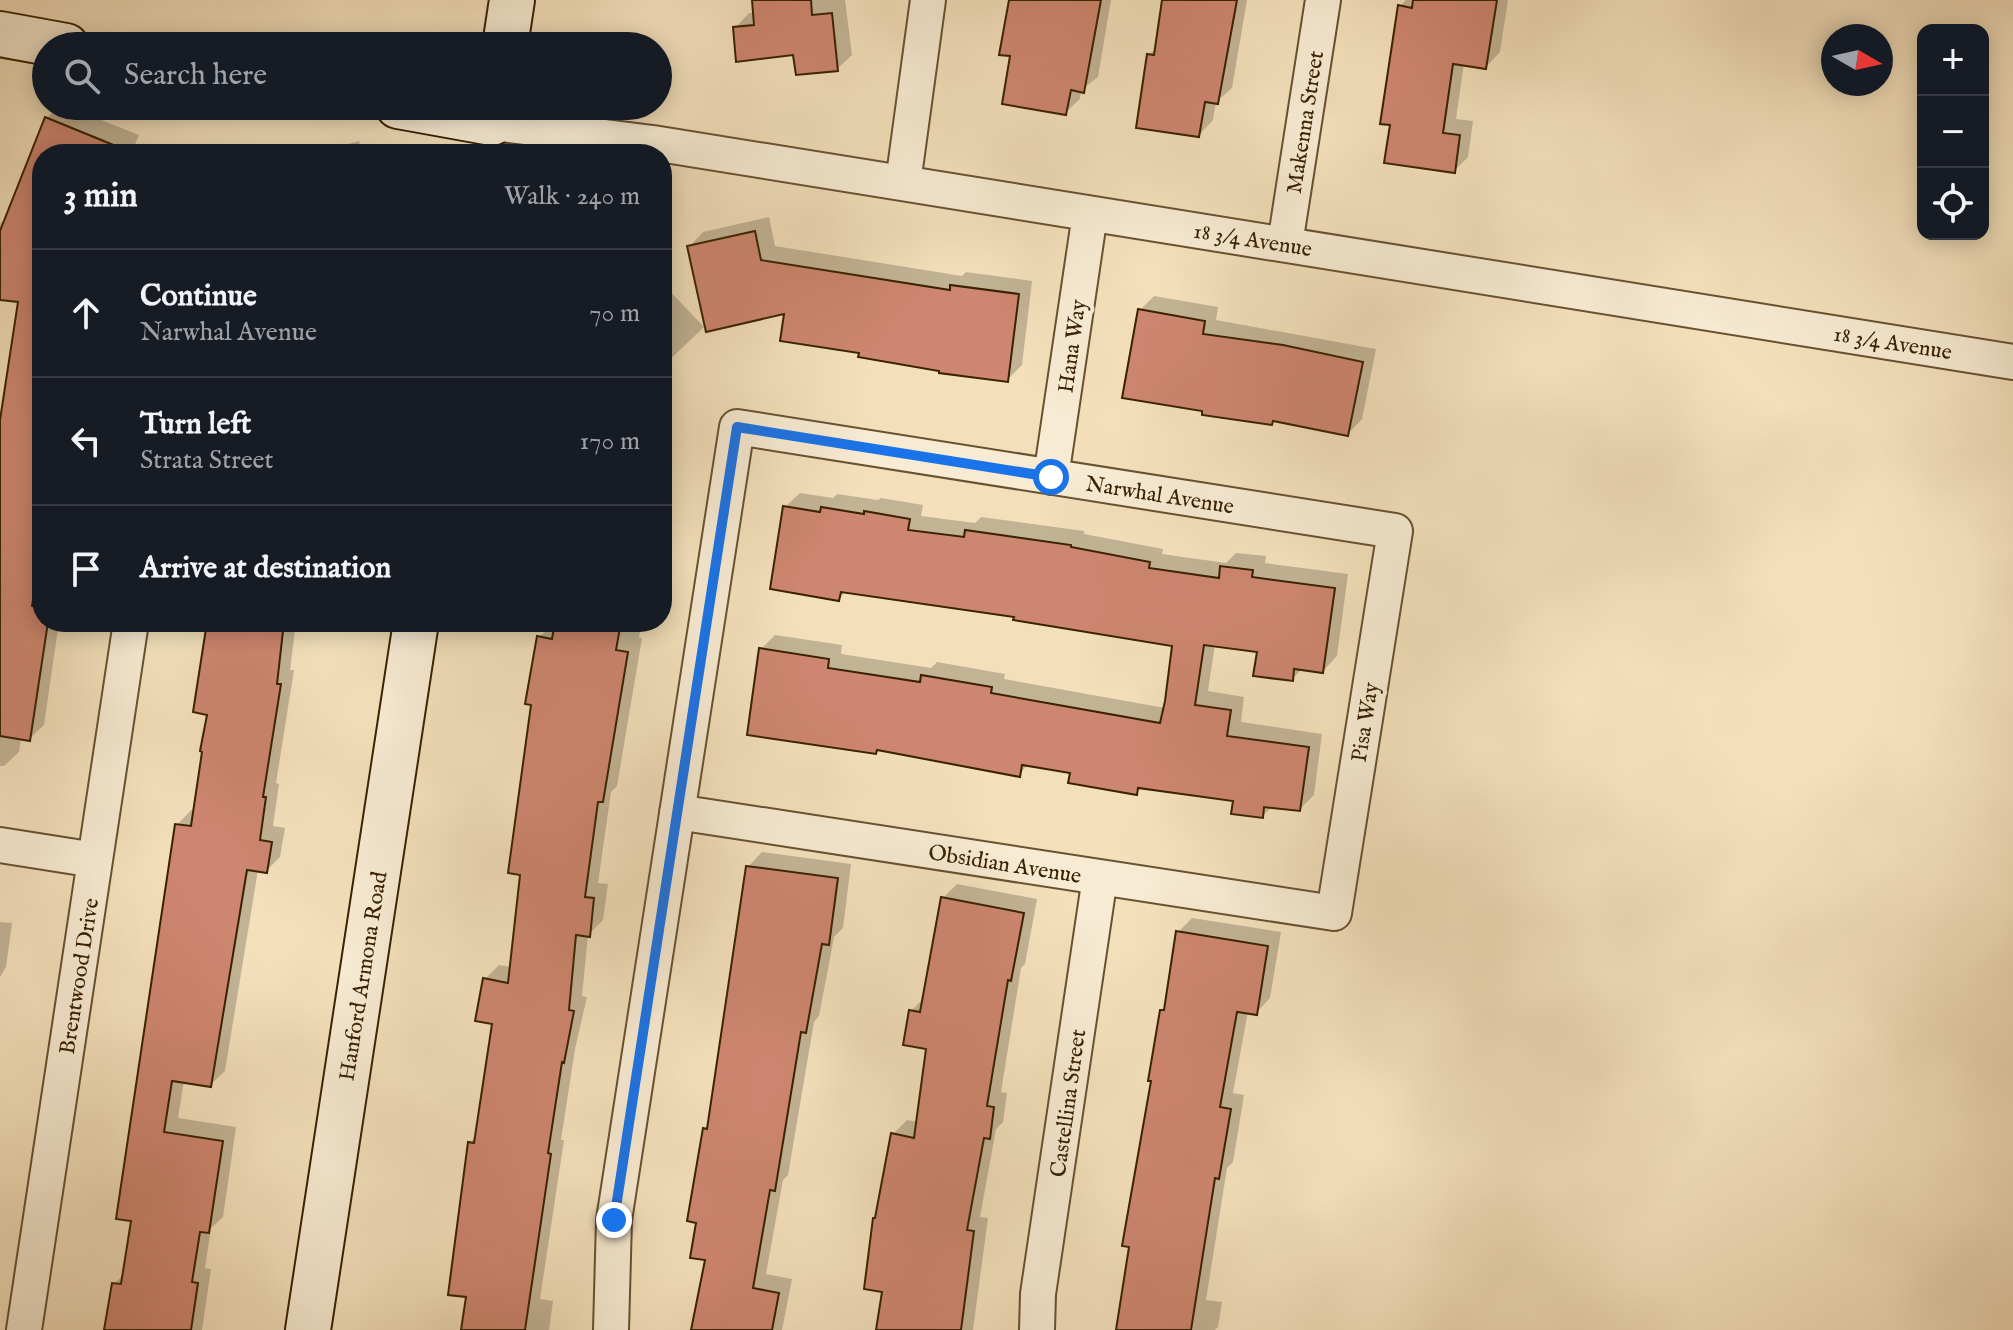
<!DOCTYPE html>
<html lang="en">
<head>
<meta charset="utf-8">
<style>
	:root { --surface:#171b24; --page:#242831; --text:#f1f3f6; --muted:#9ea1a6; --line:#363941 }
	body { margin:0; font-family:"IM FELL English",serif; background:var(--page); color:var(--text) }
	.controls { position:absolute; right:24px; top:24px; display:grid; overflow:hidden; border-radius:16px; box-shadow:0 4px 20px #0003 }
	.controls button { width:72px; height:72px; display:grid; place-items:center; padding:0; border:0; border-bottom:2px solid var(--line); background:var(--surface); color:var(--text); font:40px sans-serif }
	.compass { position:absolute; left:1821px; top:24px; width:72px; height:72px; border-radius:50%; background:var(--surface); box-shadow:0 4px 20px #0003; rotate:99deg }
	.stop { position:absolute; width:24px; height:24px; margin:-18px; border:6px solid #1a73e8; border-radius:50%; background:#fff }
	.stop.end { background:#1a73e8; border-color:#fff; box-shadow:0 2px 8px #0008 }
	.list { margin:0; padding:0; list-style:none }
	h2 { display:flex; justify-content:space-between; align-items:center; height:104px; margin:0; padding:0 32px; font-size:34px }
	h2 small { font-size:26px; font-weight:400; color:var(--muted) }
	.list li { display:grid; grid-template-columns:52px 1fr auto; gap:24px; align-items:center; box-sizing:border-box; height:128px; padding:0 32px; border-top:2px solid var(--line) }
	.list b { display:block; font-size:30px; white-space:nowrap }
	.list p { margin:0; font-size:26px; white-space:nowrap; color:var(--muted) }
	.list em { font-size:26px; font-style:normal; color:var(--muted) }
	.icon { flex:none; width:44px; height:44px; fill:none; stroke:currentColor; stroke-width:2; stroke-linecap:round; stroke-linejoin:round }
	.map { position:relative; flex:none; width:2013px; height:1330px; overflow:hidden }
	.search { position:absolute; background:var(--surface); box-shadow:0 4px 20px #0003; left:32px; top:32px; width:640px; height:88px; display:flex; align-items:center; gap:20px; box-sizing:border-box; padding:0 28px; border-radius:44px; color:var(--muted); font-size:30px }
	.panel { position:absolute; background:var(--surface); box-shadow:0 4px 20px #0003; left:32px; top:144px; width:640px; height:488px; border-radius:32px }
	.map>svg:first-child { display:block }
	.shadow { fill:#0003 }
	.building { fill:#cd866f; stroke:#392101; stroke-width:2 }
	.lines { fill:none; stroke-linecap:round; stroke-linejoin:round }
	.street-casing { stroke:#685130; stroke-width:38 }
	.secondary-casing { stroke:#392101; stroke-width:48 }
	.street { stroke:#f7ebd3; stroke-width:34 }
	.secondary { stroke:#f7ebd3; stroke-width:44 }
	.route { stroke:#1a73e8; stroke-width:10 }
	.labels { text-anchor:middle; stroke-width:8; stroke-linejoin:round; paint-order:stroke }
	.street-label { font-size:22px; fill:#392101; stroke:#f7ebd3 }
</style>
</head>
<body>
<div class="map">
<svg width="2013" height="1330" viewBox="0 0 2013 1330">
	<rect width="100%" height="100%" fill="#f3e0bb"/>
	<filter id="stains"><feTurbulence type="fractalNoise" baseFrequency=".0025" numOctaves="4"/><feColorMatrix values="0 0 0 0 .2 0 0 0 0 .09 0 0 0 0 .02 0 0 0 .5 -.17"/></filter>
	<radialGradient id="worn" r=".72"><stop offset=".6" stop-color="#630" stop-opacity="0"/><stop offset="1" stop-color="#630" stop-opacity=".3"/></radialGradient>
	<path class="shadow" d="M754,0H845L852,55L837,69L735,28L749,13H755Z
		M1009,0H1111L1098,77L1081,90L1080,99L1065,113L1012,55Z
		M1164,0H1247L1232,88L1216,102L1213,120L1199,135L1149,55L1157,47Z
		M1406,0H1508L1500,52L1486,67L1464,63L1456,119L1473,121L1468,157L1454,171L1392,123L1400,6Z
		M59,106H66L139,135L131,154H42V195L18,191L47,118Z
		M359,141L362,154H310Z
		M769,217L775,246L962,276L966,272L1032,281L1022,365L1007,380L861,352L786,311L689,247L703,232Z
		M4,220L42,226V622H59L44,725L29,739L21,738L19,752L4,766H0V433L20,300L0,298V224Z
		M662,283L704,327L662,367Z
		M1154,296L1218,307L1216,320L1376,349L1362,419L1348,434L1275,420L1271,423L1140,310Z
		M800,493L833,498L837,494L878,500L881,498L923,505L921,516L975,523L981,517L1084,531V534L1163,549L1162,554L1226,563L1236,553L1266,556L1265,563L1348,574L1337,656L1323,671L1303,668L1292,679L1259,650L1215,644L1208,691L1244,697L1241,722L1322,734L1314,795L1300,809L1273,806L1262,816L1235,800L1143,786L1136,793L1072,772L1029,764L1019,774L880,748L876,752L761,649L775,635L842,645L841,654L931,668L937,662L1005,674L1004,679L1165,708L1175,644L1016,615L846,591L839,598L785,507Z
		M208,622H296L290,670H294L276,783L279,784L273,826L285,828L280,857L266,871L258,870L225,1071L210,1085L184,1081L178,1118L236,1127L223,1217L211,1228L205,1268L211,1269L202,1330H106L114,1284L125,1273L133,1219L177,825L191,810L195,811L209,713Z
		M557,622H641L639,638H642L617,786L611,792L598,883L608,884L603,920L588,935L582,996L587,997L575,1049L561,1140H564L540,1299L553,1301L549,1330H464L468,1295L470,1143L477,1135L495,1023L485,979L499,965L511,967L522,873L539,637Z
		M762,852L851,864L843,928L834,937L819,1016L814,1022L788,1175L783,1180L766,1274L792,1279L782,1330H693L707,1258L699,1221L705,1129L709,1125L748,867Z
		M957,884L1037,899L1025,964L1021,968L1001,1092L1007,1093L1003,1122L996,1129L980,1217L988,1218L973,1330H878L884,1290L893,1134L907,1120L918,1122L928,1048L911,1011L925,997L943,898Z
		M1192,918L1281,932L1270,998L1256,1013L1248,1011L1233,1093L1244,1095L1233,1162L1227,1168L1206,1300L1222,1302L1218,1327L1215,1330H1133L1162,1011L1166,1006L1178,932Z
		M0,922L12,923L6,967L0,977Z"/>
	<path class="building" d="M752,0H811L812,15L832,13L838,71L796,75L793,55L736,62L733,27L754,25Z
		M1009,0H1101L1084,93L1071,90L1066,115L1002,104L1010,56L999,55Z
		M1162,0H1237L1218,104L1205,102L1199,137L1136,128L1147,54L1154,55Z
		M1413,0H1497L1486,69L1453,64L1443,133L1460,135L1455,173L1384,163L1390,125L1380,124L1398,5L1412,8Z
		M45,117L133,153L42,154V207L38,242L42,243V541L32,606L42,608V622H48L30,741L0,736V420L18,302L0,300V231Z
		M755,231L761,260L950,290V285L1019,294L1008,382L939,373V371L858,357L859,353L780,341L784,314L706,332L687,246Z
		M1138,309L1205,321L1203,334L1283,345L1363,362L1348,436L1273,421L1272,425L1202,415V411L1122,398Z
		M783,506L820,512L821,507L864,514V511L910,519L908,530L964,537L965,530L1071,545V547L1150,562L1149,568L1219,578L1220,566L1253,570L1252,577L1335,588L1323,673L1294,669L1293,681L1253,676L1257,652L1204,645L1195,705L1231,710L1227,736L1309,747L1300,811L1264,807L1263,818L1231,814L1233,801L1138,788L1137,795L1068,783L1070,773L1022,765L1020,777L877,750L876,754L747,735L759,648L829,659L828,668L920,682L921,675L992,687L991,693L1160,723L1165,701L1172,646L1013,620L1014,617L841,592L839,601L770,589Z
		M207,622H284L277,684H281L263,797H266L260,840L272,842L267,873L247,870L211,1087L172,1081L164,1132L223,1141L209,1233L200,1232L192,1282L198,1283L191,1330H104L112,1283L121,1284L131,1221L116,1219L175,824L191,826L202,752L200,751L207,715L193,712Z
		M555,622H621L616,650L628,652L603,802H598L585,897L594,898L590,937L576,935L569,1010L574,1011L564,1063L562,1062L548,1153L551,1154L525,1330H461L466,1297L448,1295L468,1142L474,1143L492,1024L475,1021L483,978L508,983L520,875L508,873L531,705L525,704L537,636L552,639Z
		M746,866L838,878L829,945L822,944L806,1033L801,1032L775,1191L770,1190L753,1288L779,1293L772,1330H691L705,1260L690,1258L696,1223L687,1221L703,1128L707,1129Z
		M941,897L1024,913L1011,981L1008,980L987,1106L994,1107L990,1139L984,1138L967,1230L974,1231L961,1330H876L882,1292L864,1289L873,1218H875L891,1133L914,1138L926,1049L903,1045L909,1010L920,1012Z
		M1176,931L1268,946L1257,1015L1237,1012L1220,1107L1231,1109L1219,1179L1215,1178L1191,1330H1116L1129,1247L1122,1246L1151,1081H1148L1160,1010H1164Z"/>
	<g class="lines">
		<g class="street-casing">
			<path id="street" d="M492,123L653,143L2013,362
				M903,183L928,0
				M1285,244L1323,0
				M1051,477L1090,214
				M0,845L95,860
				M24,1330L131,622
				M611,1330L614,1220L737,427L1395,531L1334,913L677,812
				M1037,1330L1038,1294L1100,877"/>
		</g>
		<g class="secondary-casing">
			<path id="secondary" d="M0,34L66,46
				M505,46L512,0
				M398,106L492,123
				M308,1330L416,622"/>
		</g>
		<use href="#street" class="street"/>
		<use href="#secondary" class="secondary"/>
	</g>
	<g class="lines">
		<path class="route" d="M614,1220L737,427L1051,477"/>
	</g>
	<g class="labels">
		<g class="street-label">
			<text transform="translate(1304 122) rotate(-81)" y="8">Makenna Street</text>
			<text transform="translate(1253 239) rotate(9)" y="8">18 3/4 Avenue</text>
			<text transform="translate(1893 342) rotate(9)" y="8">18 3/4 Avenue</text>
			<text transform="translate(1071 346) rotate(-82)" y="8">Hana Way</text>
			<text transform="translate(1160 494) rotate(9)" y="8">Narwhal Avenue</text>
			<text transform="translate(1364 722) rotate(-81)" y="8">Pisa Way</text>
			<text transform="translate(1005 863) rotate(9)" y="8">Obsidian Avenue</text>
			<text transform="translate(78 976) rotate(-81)" y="8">Brentwood Drive</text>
			<text transform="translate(362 976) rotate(-81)" y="8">Hanford Armona Road</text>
			<text transform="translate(1067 1103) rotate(-82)" y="8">Castellina Street</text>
		</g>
	</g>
	<rect width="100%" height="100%" filter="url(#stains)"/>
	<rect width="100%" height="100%" fill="url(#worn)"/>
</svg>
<div class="controls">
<button>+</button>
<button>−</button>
<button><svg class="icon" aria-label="locate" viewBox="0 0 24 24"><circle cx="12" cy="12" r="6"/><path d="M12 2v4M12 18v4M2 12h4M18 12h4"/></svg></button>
</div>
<svg class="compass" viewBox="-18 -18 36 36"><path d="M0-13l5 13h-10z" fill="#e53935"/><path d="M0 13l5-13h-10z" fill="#9ea1a6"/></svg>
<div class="stop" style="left:1051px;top:477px"></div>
<div class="stop end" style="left:614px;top:1220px"></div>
<div class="search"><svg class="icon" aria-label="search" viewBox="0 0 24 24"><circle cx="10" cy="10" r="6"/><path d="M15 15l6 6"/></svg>Search here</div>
<section class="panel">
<h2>3 min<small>Walk · 240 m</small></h2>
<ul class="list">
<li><svg class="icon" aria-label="ahead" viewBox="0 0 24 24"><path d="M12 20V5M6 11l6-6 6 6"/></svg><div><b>Continue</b><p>Narwhal Avenue</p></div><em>70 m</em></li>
<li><svg class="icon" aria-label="left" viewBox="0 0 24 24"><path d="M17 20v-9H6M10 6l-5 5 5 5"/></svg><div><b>Turn left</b><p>Strata Street</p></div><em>170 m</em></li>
<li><svg class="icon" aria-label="arrive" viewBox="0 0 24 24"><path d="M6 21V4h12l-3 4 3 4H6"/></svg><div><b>Arrive at destination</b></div></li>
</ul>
</section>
</div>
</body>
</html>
